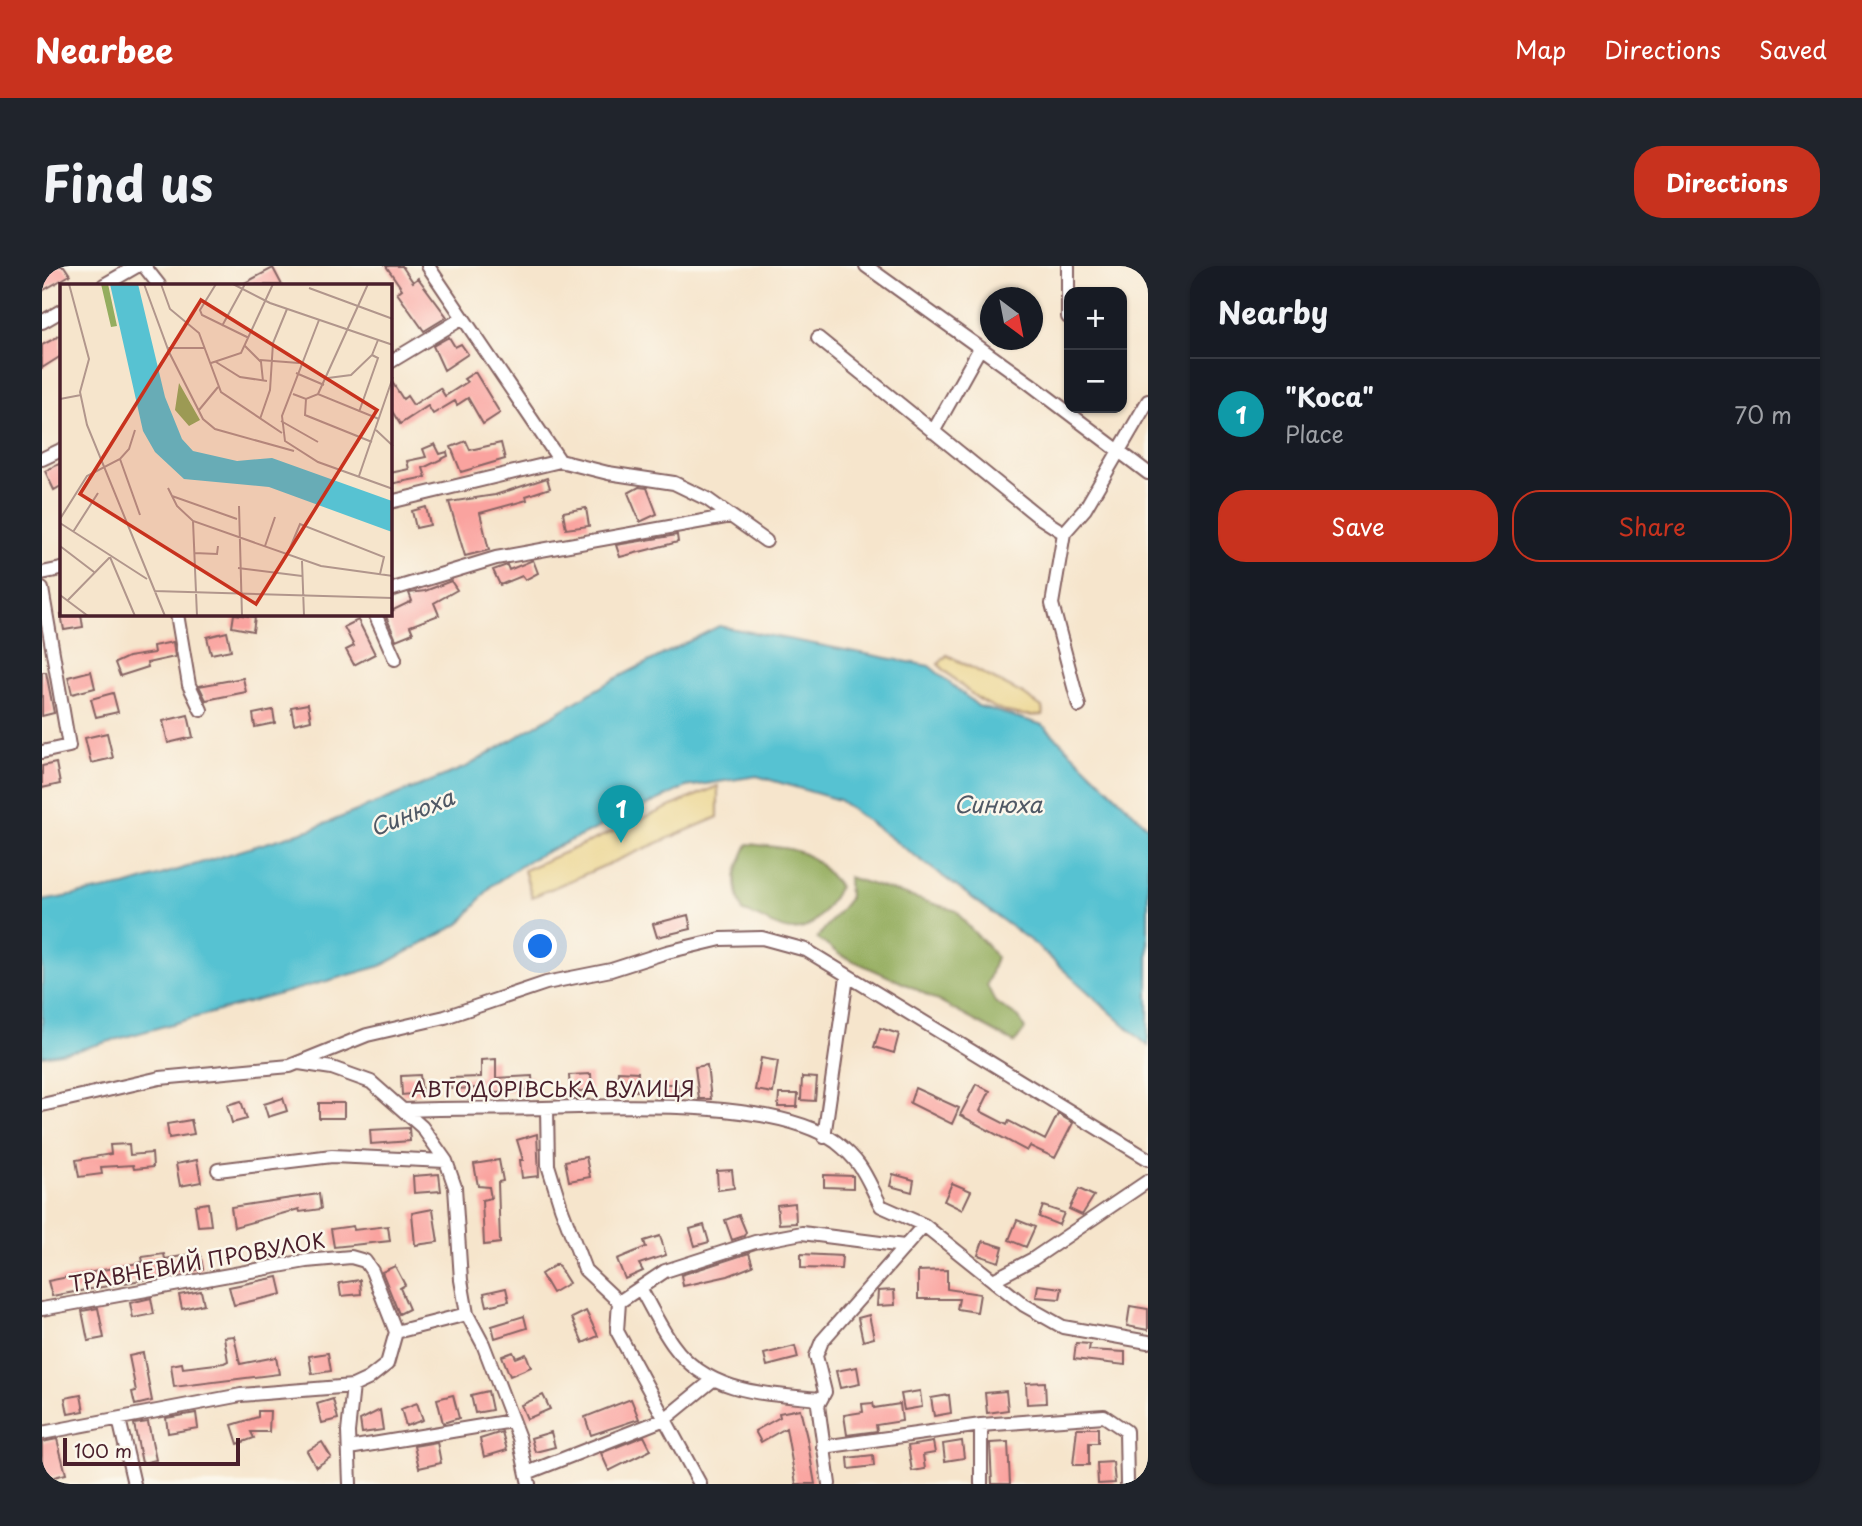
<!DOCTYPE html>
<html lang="en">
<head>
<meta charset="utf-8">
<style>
	:root { --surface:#171b24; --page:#20242c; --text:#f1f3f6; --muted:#9ea1a6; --line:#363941; --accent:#c8321e }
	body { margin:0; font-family:"Playpen Sans",sans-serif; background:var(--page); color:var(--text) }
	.controls { position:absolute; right:21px; top:21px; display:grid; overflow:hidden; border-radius:14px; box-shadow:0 2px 5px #0004 }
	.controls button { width:63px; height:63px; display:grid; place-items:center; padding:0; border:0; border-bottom:2px solid var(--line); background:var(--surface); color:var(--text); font:35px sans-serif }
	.compass { position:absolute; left:938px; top:21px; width:63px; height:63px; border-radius:50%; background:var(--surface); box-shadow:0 2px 5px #0004; rotate:148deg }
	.scale { position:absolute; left:21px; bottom:18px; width:177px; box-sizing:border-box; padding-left:7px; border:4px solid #4a1f2b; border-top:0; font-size:19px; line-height:24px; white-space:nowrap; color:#4a1f2b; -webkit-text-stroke:5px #fbf7ec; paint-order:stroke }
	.you { position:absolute; left:499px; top:681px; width:24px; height:24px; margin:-18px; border:5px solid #fff; border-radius:50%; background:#1a73e8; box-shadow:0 0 0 10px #1a73e833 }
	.badge { display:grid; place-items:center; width:46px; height:46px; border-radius:50%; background:var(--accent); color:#fff; font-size:23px; font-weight:700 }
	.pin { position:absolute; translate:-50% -58px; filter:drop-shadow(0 2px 4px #0008) }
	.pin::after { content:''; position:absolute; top:37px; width:24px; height:21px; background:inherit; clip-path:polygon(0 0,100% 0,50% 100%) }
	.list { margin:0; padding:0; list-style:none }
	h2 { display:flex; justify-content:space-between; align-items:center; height:91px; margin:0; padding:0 28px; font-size:30px }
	h2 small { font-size:23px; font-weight:400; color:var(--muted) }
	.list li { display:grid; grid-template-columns:46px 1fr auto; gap:21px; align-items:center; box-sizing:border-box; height:112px; padding:0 28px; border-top:2px solid var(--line) }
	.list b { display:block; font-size:26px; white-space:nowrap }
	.list p { margin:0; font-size:23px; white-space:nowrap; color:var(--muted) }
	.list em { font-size:23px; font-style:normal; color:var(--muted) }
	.actions { display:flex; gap:14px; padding:21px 28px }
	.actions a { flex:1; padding:16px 0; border:2px solid var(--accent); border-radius:28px; text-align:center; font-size:24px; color:var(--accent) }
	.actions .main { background:var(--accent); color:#fff }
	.map { position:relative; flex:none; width:1106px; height:1218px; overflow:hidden; border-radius:28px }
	header { display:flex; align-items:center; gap:42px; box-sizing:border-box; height:98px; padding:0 35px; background:var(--accent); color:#fff }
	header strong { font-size:33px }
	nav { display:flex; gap:38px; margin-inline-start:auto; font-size:24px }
	.intro { display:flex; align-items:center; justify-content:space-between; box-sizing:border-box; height:168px; padding:0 42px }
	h1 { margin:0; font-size:49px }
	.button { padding:18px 32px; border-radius:28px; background:var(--accent); color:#fff; font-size:24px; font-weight:700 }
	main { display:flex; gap:42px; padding:0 42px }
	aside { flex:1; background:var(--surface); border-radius:28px; box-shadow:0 2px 5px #0004 }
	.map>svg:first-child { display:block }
	.forest { fill:#94ad5f; stroke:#6f6645; stroke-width:2 }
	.sand { fill:#eeda9e; stroke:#9c7c64; stroke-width:2 }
	.water { fill:#57c2d2; stroke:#50707e; stroke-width:2 }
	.building { fill:#faa39f }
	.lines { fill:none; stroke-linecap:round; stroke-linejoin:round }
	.street-casing { stroke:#866463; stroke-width:16 }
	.street { stroke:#fff; stroke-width:12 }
	.labels { text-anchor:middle; stroke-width:5; stroke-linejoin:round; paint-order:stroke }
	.street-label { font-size:21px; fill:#4a1f2b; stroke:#fbf7ec }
	.water-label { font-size:23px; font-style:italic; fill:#4f5865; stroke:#fbf7ec }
	.inset-road { fill:none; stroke:#b1968c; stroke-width:2 }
	.view { fill:#c8321e; fill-opacity:0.15; stroke:#c8321e; stroke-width:3.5 }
	.inset-edge { fill:none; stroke:#4a1f2b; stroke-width:3.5 }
</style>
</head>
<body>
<header>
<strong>Nearbee</strong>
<nav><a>Map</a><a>Directions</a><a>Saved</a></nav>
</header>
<div class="intro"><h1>Find us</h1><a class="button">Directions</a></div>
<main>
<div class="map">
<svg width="1106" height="1218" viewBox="0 0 1106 1218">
	<rect width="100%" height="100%" fill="#fbf7ec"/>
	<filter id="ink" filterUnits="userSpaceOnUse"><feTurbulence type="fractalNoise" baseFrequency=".0143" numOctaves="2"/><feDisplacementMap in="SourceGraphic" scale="14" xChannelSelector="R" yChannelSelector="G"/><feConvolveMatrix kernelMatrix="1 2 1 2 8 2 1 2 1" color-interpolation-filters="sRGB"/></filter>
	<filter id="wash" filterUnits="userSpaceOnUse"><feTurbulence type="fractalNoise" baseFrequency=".00686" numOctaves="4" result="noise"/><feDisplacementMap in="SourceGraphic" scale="28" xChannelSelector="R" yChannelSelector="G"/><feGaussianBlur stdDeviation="1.57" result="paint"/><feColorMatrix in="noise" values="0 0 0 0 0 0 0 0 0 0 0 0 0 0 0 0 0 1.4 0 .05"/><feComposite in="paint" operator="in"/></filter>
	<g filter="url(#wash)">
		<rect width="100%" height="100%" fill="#f6e5cc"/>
		<path class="forest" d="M706,578C752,583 768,580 797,621C787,638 773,666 749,664C733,663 718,649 701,646C690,616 692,607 706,578Z
			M806,611L915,645C926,665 942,672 954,691L945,719L953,736L977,752L983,763L973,777L872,722L798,689L775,672L807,633Z"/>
		<path class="sand" d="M905,389L981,428L1000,441L1001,449C953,453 928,429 896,398Z
			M676,520V551L490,631L482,604Z"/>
		<path class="water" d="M677,360L887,400L936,440L1001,459L1106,561V780L994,679L797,534L715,510L644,521L489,593L449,620L419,657L339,700L36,784L0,790V635L83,620L270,563L424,501L569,415Z"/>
		<g id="blocks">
			<path class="building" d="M0,0H22L28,9L0,25Z
				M344,0H360L371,16L376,12L405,51L382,65L355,27L360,23Z
				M231,2L240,19H199Z
				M19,69V90L0,102V79Z
				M407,71L413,81L419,78L426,88L402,104L391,80Z
				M433,106L458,147L441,158L426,132L415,139L413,135L391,148L386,140L358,158L348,142V113L361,133L365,130L371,139L398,122L403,130L425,116L422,113Z
				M424,175L428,184L459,177L463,193L419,206L409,181Z
				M393,178L398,188L405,186L406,190L381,202L384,211L348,218V207L367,203L365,195L384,191L381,183Z
				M19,197V220L12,224L3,205Z
				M505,212L508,222L484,230L485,234L438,247L447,284L423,290L407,236L453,229Z
				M597,221L605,222L615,248L598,256L586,227Z
				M384,241L388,259L374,262L370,245Z
				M544,242L547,260L524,263L521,246Z
				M635,269L636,276L578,291L574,279Z
				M491,294L496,307L483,314L480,310L458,319L451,304L465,299L467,304Z
				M409,315L415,324L392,337L397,349L368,360L371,367L354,374L343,348L370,335L367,327L383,325Z
				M19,348H39L41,361L22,364Z
				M192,348L213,351L211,365L190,361Z
				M316,354L333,388L312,399L304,384L312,380L302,361Z
				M185,366L189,384L169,388L165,371Z
				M131,376L133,391L105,397L106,401L78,410L73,397L86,391L112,387L111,380Z
				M49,405L53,422L30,428L26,411Z
				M0,406H4L12,447L0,450Z
				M201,412L204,426L164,434L157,420Z
				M71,427L76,446L54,451L49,433Z
				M266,438L269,454L252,458L249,441Z
				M231,444L233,457L213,461L211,448Z
				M146,449L151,471L126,477L121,455Z
				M65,467L71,492L49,497L43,472Z
				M14,497L18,518L0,522V500Z
				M646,649L649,663L615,671L611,658Z
				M838,762L857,768L852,787L832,781Z
				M719,792L736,795L731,827L713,824Z
				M454,793V812L490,810L491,823L454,827H439V822L409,823L408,812L439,811V794Z
				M665,799L669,833H657L653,801Z
				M576,805L596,806L595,825L575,824Z
				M549,808L550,824L528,826L527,809Z
				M378,809L380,827L360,829L359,810Z
				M760,811L775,812L773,835L759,834Z
				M618,818H636V832H618Z
				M934,818L948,825L938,845L965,859L967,855L1003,874L1016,848L1031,857L1013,892L988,880L985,885L918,849Z
				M873,822L917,842L910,858L868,837Z
				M737,828H756L755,841H736Z
				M241,832L245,845L226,851L222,838Z
				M199,835L205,853L190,857L185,839Z
				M277,837H302V852H277Z
				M149,854L152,868L127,872L125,858Z
				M367,862L368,875L329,878L328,864Z
				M495,868L497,910L480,912L478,894H481L475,874Z
				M87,878L88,889L110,887L111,901L92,903L91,899L59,901L60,908L37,911L34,894L69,888L68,879Z
				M544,891L548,911L527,915L523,895Z
				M155,894L159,916L138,920L134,898Z
				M457,894L461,915L456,916L458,977L442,979L440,934L449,932L447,921L436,920L432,898Z
				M690,904L692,922L676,924L675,905Z
				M397,908L399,925L372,927L371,910Z
				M851,908L872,914L870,926L848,920Z
				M782,909L811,910V922L782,921Z
				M910,917L929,925L920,944L902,935Z
				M1037,923L1052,930L1040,949L1027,943Z
				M277,928L279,943L258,946L257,943L192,961L189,941Z
				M166,937L169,959L156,960L153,939Z
				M753,937L754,957L737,958L735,939Z
				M1001,940L1022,947L1017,959L997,951Z
				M391,943L396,976L373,979L370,947Z
				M697,949L704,966L702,970L690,974L683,954Z
				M975,954L993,961L984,981L967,974Z
				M662,959L667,976L653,980L648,963Z
				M311,960L312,964L346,960L348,975L292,981L289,963Z
				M618,970L624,989L597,998L601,1005L583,1013L575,993L604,981L602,975Z
				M941,975L961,981L957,996L936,989Z
				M158,987L161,1003L10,1030L6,1015L101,996L100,991L122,988L123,993Z
				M707,987L711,1000L686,1010L641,1020L639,1009Z
				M759,988L800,990L799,1003L759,1002Z
				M515,998L527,1017L510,1027L499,1008Z
				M353,1000L363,1019L358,1022L367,1043L357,1048L340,1006Z
				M905,1004V1023L938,1028L935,1046L915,1043L917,1033H876V1005Z
				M236,1011L240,1028L192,1039L187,1021Z
				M318,1014L319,1028L299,1030L297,1017Z
				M996,1019L1020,1022L1018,1033L994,1031Z
				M464,1022L467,1035L445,1040L442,1027Z
				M852,1024L853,1039L835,1040L836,1025Z
				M159,1025L162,1038L140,1043L137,1029Z
				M109,1032L112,1048L91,1052L88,1037Z
				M1088,1040L1106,1043V1064L1085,1060Z
				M56,1042L62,1072L46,1075L40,1045Z
				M544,1045L556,1070L541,1077L530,1052Z
				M827,1049L832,1072L821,1075L816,1052Z
				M482,1050L485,1062L453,1072L450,1060Z
				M192,1070L198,1098L234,1091L237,1108L132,1121L129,1099L140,1097L141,1102L182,1097L186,1095L182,1071Z
				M1034,1077L1048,1078L1047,1084L1083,1086V1099L1032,1093Z
				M753,1080L756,1092L725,1100L722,1088Z
				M471,1086L474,1092L484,1088L489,1101L468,1110L460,1090Z
				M101,1087L110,1135L93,1139L90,1126L94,1125L87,1090Z
				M286,1087L289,1105L270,1108L267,1090Z
				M815,1101L818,1118L798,1122L794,1105Z
				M1003,1116L1004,1137L985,1138L984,1117Z
				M446,1125L450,1144L433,1147L429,1129Z
				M878,1125L880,1141L862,1144L859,1128Z
				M964,1125L966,1144L945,1147L943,1127Z
				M39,1129L42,1145L26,1148L23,1132Z
				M411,1129L417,1152L401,1157L395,1133Z
				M501,1129L508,1143L485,1153L479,1139Z
				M907,1129L909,1147L892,1150L889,1132Z
				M291,1133L296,1153L280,1157L275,1138Z
				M589,1133L597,1153L549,1169L543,1151Z
				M375,1137L381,1154L364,1160L359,1143Z
				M831,1137L832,1142L858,1138L860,1155L834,1159L835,1165L805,1169L802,1149L821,1146L820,1138Z
				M758,1143L765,1172L773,1218H754L744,1162L719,1176L713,1165L738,1151L737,1147Z
				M338,1144L341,1164L320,1167L318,1154Z
				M216,1145H228L227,1166H209L212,1172L196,1178L190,1159L216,1151Z
				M154,1147L156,1162L126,1167L124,1152Z
				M106,1156L114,1194L100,1197L92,1158Z
				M1035,1162H1056V1177H1047V1199H1031Z
				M460,1166L465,1184L442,1191L438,1173Z
				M509,1166L513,1181L493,1186L489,1172Z
				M602,1170L609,1184L567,1205L559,1187Z
				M15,1173L24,1208L0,1214V1176Z
				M920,1175L922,1192L903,1195L901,1178Z
				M280,1176L289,1191L274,1201L265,1185Z
				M395,1176L399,1197L377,1202L372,1180Z
				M891,1176L893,1187L881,1189L883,1203L870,1205L866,1180Z
				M966,1176L968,1218H950L948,1177Z
				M831,1189L832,1200L807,1203L806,1192Z
				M1071,1196L1073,1217L1056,1218L1055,1197Z"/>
		</g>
	</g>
	<g filter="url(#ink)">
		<use href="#blocks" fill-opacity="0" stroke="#866463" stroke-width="2"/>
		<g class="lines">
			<g class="street-casing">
				<path id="street" d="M102,0L117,19
					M386,0L518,195
					M824,0L987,117L1106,207
					M62,19L95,0
					M1026,51V0
					M0,56L19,45
					M776,72L997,251L1022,267
					M348,96L421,52
					M891,166L938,82
					M0,193L19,184
					M348,236L518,195L566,207L632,217L665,233L724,275
					M0,307L19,303
					M0,323L27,480L0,486
					M348,324L454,292L689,250
					M135,348L147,419L159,444
					M333,348L353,393
					M1037,440L1010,338L1022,267L1043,243L1106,135
					M257,797L290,802L329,816L380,861L404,895L413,921L419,1014L425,1048L441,1078L477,1172L487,1218
					M0,839L118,812L248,800L325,769L403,751L504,717L569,704L625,686L679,673L720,672L764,684L1106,893
					M505,842L506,899L519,941L543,1004L577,1036L575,1065L658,1218
					M362,844C408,842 454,843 501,842C574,840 734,832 794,876C822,898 824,912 839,940L882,959L982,1039L1021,1061L1106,1076
					M782,871L805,711
					M176,904L290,890L404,895
					M953,1013L991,993L1106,915
					M598,1022C609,1041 618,1061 631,1079C666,1128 725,1128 779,1133
					M577,1036L623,1005L713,976L760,967L862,980
					M0,1043L264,995L309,991L323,995L330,1005L354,1066L345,1098L326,1113L311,1120L199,1129L0,1167
					M354,1066L425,1048
					M77,1153L92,1218
					M939,1159V1218
					M781,1181L939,1159L1062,1150L1084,1165L1085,1218
					M307,1182L470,1155
					M485,1207L623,1153L672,1113
					M308,1218L306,1166L311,1120
					M787,1218L776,1139L783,1126L774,1090L780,1075L882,959"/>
			</g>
			<use href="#street" class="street"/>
		</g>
	</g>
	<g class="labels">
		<g class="street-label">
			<text x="511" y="831">АВТОДОРІВСЬКА ВУЛИЦЯ</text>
			<text transform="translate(155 997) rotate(-10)" y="7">ТРАВНЕВИЙ ПРОВУЛОК</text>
		</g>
		<g class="water-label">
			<text x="956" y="547">Синюха</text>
			<text transform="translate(370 547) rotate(-22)" y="8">Синюха</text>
		</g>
	</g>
	<g transform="translate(18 18)">
		<rect width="332" height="332" fill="#f6e5cc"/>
		<path d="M41,0H48L57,42L51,43ZM119,99L140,136L129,142L115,126Z" fill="#94ad5f"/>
		<path d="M50,0H78L105,113L122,155L133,167L177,177L212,174L332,217V248L209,203L124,195L95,168L83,147Z" fill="#57c2d2"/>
		<path class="inset-road" d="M9,0L29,75L20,108L27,141L105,332M84,0L109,68L143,135L155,145L234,167M101,0L110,25L139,49L161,108L222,149M156,0L140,26L142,31L189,54M173,0L210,19L333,61M249,4L333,35M259,36L222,132L225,157L258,178L333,205M162,42L185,0M185,62L201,78L203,97M108,64H145M200,76L239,79M156,78L180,93L207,97M151,79L181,69L213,0M236,89L264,101M268,94L291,91L312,71L318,56M233,110L246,115L258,110L319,135M258,110L308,0M0,115L21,111M246,115L245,131L312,158M139,126L158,103M299,128L318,74L312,71M200,135L210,106L213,59L227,25M221,137L258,158M316,146L333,162M60,175L80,231M299,192L333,93M108,204L117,222L133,237L261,282L333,292M112,212L177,235M179,222L182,332M0,235L27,192L60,175L69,165L75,146M133,237L137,332M0,239L87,295M13,248L38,209M0,262L34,288M205,262L215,233M134,269L157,270L158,262M227,271L240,240L324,273L320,290M242,277L244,332M178,284L242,292M94,307L333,314M0,311L28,332M8,316L50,273L75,332"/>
		<path class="view" d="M141,16L317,126L196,320L20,210Z"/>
		<rect width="332" height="332" class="inset-edge"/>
	</g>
</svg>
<div class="controls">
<button>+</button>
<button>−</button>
</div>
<svg class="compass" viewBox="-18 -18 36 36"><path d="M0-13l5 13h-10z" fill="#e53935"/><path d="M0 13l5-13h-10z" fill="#9ea1a6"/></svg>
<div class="scale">100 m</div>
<div class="you"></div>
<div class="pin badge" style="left:579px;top:577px;background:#0f9aa8">1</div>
</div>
<aside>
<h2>Nearby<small></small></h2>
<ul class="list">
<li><span class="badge" style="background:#0f9aa8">1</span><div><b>&quot;Коса&quot;</b><p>Place</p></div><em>70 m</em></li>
</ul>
<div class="actions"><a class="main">Save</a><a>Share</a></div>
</aside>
</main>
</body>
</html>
